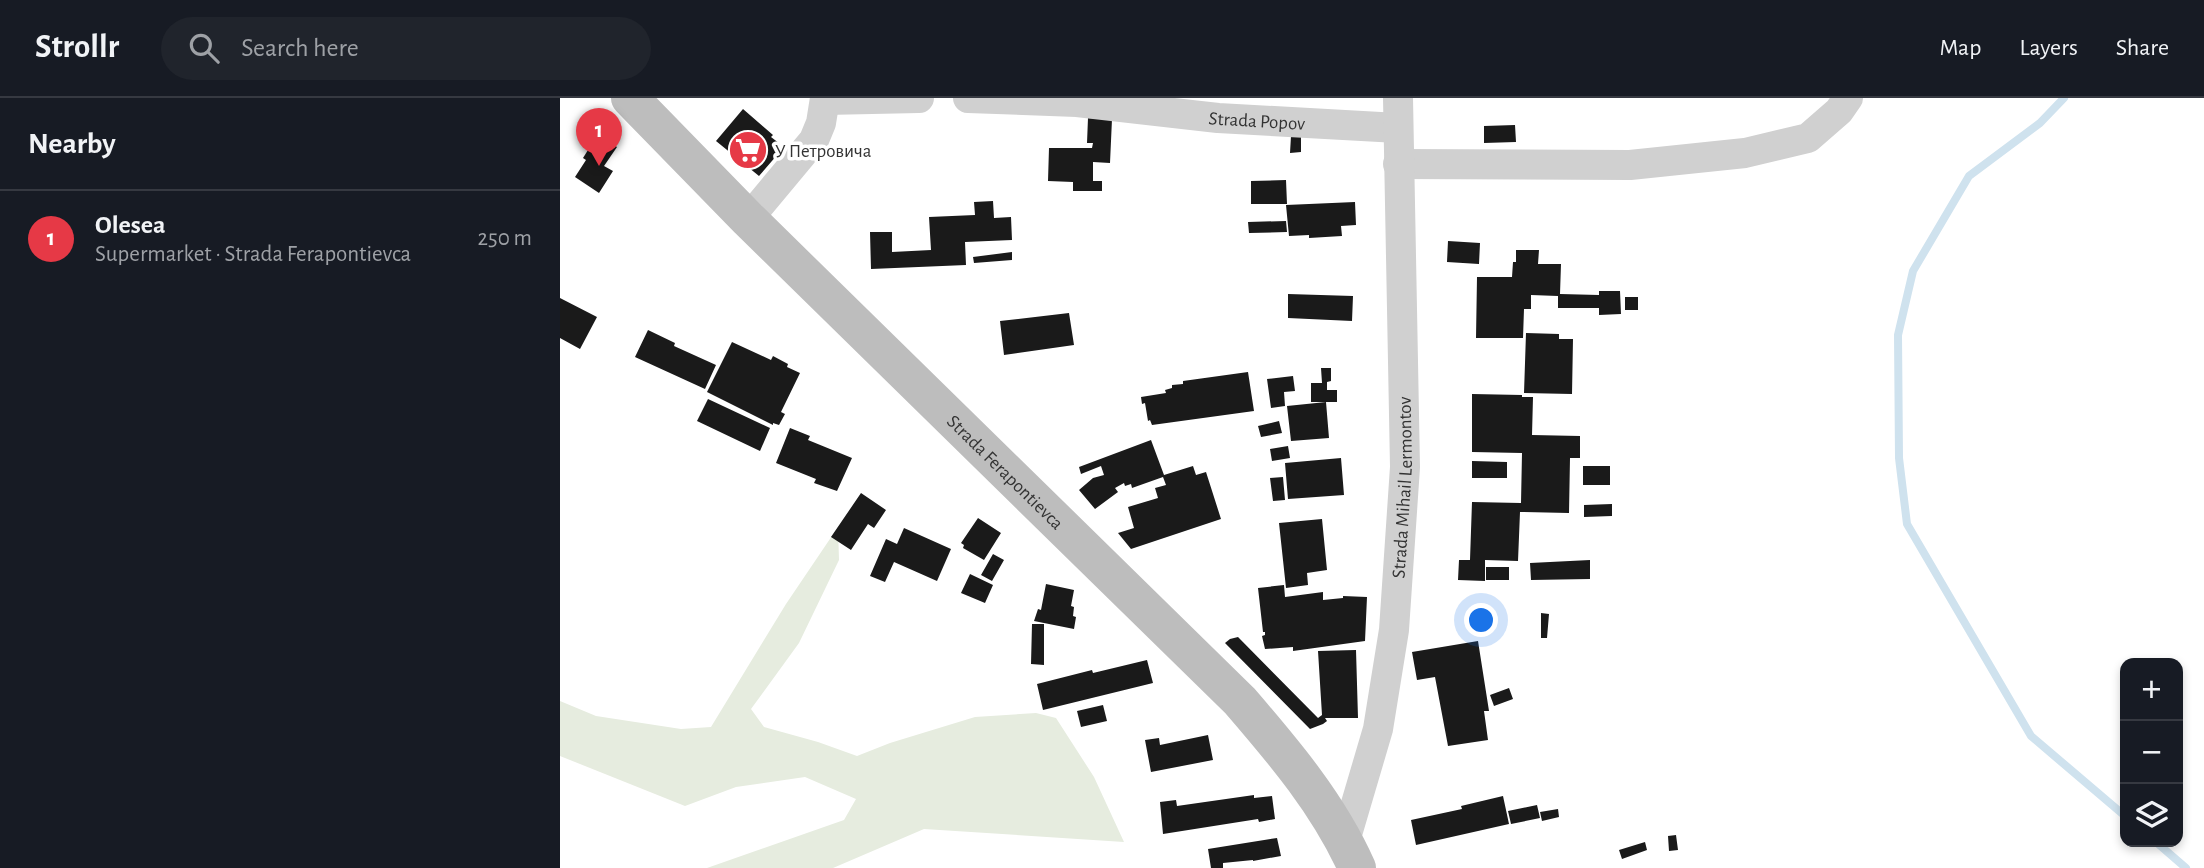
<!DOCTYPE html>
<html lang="en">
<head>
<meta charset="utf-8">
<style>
	:root { --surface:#171b24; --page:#20242c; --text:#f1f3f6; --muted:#9ea1a6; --line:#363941; --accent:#e63946 }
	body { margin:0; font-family:"Alegreya Sans",sans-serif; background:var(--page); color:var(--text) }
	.controls { position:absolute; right:21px; bottom:21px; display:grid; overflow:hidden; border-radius:14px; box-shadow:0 4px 10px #0003 }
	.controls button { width:63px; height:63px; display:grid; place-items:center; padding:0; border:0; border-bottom:2px solid var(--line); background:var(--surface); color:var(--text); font:35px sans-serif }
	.you { position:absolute; left:922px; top:523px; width:24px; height:24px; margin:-18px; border:5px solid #fff; border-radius:50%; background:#1a73e8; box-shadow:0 0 0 10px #1a73e833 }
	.badge { display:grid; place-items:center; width:46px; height:46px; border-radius:50%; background:var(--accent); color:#fff; font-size:23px; font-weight:700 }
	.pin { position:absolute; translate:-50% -58px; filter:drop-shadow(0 2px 4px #0008) }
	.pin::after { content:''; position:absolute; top:37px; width:24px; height:21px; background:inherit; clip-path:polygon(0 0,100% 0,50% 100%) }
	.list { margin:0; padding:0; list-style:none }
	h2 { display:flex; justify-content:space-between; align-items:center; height:91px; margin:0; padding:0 28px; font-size:30px }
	h2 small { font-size:23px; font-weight:400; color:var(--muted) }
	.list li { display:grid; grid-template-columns:46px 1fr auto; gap:21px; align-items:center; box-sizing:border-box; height:98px; padding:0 28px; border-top:2px solid var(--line) }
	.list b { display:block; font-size:26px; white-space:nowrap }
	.list p { margin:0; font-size:23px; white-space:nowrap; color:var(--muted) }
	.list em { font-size:23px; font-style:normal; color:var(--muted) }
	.icon { flex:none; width:38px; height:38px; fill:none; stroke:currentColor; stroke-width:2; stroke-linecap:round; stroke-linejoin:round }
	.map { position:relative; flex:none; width:1644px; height:770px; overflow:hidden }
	header { display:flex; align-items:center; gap:42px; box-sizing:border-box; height:98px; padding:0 35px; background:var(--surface); border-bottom:2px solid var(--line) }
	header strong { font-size:33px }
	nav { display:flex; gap:38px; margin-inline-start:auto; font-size:24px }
	.search { width:490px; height:63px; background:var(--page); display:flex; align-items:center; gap:18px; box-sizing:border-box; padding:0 24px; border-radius:38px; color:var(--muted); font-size:26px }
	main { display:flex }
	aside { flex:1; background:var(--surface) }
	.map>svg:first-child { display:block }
	.green { fill:#e6ecdf }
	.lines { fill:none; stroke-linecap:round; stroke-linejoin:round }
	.stream { stroke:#cfe2ee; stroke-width:8 }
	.building { fill:#1a1a1a }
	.street { stroke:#d0d0d0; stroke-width:30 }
	.secondary { stroke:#bdbdbd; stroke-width:38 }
	.labels { text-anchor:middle; stroke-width:7; stroke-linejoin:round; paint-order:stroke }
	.street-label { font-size:19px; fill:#333; stroke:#fff }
	.poi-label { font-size:19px; fill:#333; stroke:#fff; text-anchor:start }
</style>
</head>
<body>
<header>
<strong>Strollr</strong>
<div class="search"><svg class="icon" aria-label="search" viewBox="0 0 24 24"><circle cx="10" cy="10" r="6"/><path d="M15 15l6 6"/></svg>Search here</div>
<nav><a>Map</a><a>Layers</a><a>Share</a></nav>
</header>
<main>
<aside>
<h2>Nearby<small></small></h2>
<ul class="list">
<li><span class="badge">1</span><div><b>Olesea</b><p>Supermarket · Strada Ferapontievca</p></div><em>250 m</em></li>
</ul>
</aside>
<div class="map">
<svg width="1644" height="770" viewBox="0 0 1644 770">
	<rect width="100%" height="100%" fill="#fff"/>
	<path class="green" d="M278,429L279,462L239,545L191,611L204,629L258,644L297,658L330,645L415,619L476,615L496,620L534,679L564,744L364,731L273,770H147L284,722L296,701L245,679L176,689L125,708L0,658V603L36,618L121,631L151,629L226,506Z"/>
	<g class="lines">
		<path class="stream" d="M1504,0L1480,25L1409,78L1353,173L1338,237L1339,360L1347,426L1471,638L1565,718
			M1596,744L1626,770"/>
	</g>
	<path class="building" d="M183,11L213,37L211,39L224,49L199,78L156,43Z
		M528,20L552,21L550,65L533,64V83H542V93H513V84L488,83L489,50H532L533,45H527Z
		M955,27L956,44L924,45V28Z
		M38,36L57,49L44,68L53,73L39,95L15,79L26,62L23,60Z
		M731,38H741V54L730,55Z
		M726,82L727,106H691V83Z
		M433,103L434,120L451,119L452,142L405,144L406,167L311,171L310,134H332V154L371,152L369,119L415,117L414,104Z
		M795,104L796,127L781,128L782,138L749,140V137L729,138L726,107Z
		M726,123L727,134L689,135L688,124Z
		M888,143L920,145L919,166L887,164Z
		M956,152H979L978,166H1001L1000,196L1039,197V193H1060L1061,216L1039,217V210H998V198L971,197V211H964L963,240H916L917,179H952L953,164H956Z
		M452,154V162L414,165L413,159Z
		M728,196L793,198L792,223L728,220Z
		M1065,199H1078V212H1065Z
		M0,200L37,219L20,251L0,240Z
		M509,215L514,247L444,257L440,223Z
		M88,232L115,245L114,248L156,267L145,291L75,259Z
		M966,235L999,236V241H1013L1012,296L964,295Z
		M172,244L211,262L213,258L228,266L227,269L240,275L221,314L225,316L219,327L213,325V327L147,294Z
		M761,270H771V283L767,284V292H777V304H751V285H762Z
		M688,274L694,313L592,327L590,322L588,323L585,305L582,306L581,299L606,295L605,292L612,290V287L623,286V283Z
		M733,278L735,293L724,294L725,308L711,310L707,281Z
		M912,296L962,297V299H973L972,337L1020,338V360H1010L1009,415L960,414L958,463L925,462V483L898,482L899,462H910L912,404L961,405L962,355L912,354Z
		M148,301L210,330L200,353L137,323Z
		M766,304L769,340L731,343L727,308Z
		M719,323L722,335L701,339L698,328Z
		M230,330L250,338L248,342L292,360L277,393L254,385L256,381L216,365Z
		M591,342L604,377L633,368L636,377L646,374L661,421L571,451L558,435L574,430L568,409L598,400L595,390L606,387L603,379L572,390L571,386L565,388L564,385L555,390L558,394L535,411L519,392L533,380L544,377L541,368L521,376L519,369Z
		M728,348L730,360L712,363L710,351Z
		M781,360L784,397L728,401L725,365Z
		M912,363L947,364V380H912Z
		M1023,368H1050V387H1023Z
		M723,379L725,402L713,403L710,380Z
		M301,395L326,412L314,430L308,426L291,452L271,439Z
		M1052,406V418L1024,419V407Z
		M418,420L441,435L424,462L403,450L404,447L401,445Z
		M762,421L767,472L747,475L748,487L726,490L719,425Z
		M344,430L391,451L377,483L334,464L325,484L310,478L326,441L337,446Z
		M433,456L444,462L432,483L421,477Z
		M1030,462V481L971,482L970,465Z
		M926,469H949V482H926Z
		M410,476L433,487L425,505L401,495Z
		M486,486L514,492L511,508L514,509L513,518L516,519L514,531L474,523L478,511L481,512Z
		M724,487L725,499L763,494V502L783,500V498L807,499L805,543L733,553V549L705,551L702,538L705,537V534H703L698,490Z
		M981,515L989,516L987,540H981Z
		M472,526H484V567L471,566Z
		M678,539L758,620L762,617L758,553L796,552L798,620H765L767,623L763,626L750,631L665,545L670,541Z
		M918,543L929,613H924L928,642L888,648L875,579L857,582L852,554Z
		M587,562L593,585L483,612L477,586L532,572L533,575Z
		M949,590L953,601L934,608L930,597Z
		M543,607L547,623L521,629L517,613Z
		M648,637L653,662L591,674L585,642L599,640L600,647Z
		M694,697V700L712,698L715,721L699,724L698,721L603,736L600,704L616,702L617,708Z
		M943,698L949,726L856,747L851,722L902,711L901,708Z
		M977,707L980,720L951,726L948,713Z
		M998,711L999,719L982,723L980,714Z
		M1116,737L1118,752L1109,753L1108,738Z
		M717,740L721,758L693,763V762L663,765V770H651L648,751Z
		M1085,744L1087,752L1062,761L1059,752Z"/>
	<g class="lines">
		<g class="street">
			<path id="s1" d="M408,0L517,4L658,20L838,30"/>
			<path d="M265,2L359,0"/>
			<path d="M838,66L1070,67L1185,55L1248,40L1279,13L1288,0"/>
			<path d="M188,121L254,42L261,25L265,0"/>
			<path id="s2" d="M787,756L785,743L818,631L834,532L845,369L838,0"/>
		</g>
		<path class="secondary" id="s3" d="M70,0L188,121L680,603C724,654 769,707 797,770"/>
	</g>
	<defs>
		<g id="supermarket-disc" transform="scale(2.0125)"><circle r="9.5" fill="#e63946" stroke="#fff"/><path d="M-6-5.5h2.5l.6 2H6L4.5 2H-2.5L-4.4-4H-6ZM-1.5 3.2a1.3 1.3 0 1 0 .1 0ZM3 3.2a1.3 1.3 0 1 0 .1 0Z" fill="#fff"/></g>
	</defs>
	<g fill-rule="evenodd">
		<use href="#supermarket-disc" x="188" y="52"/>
	</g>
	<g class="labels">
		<g class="street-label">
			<text dy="7" stroke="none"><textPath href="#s1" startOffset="290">Strada Popov</textPath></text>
			<text dy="7" stroke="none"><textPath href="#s3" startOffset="530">Strada Ferapontievca</textPath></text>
			<text dy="7" stroke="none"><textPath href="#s2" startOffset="373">Strada Mihail Lermontov</textPath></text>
		</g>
		<g class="poi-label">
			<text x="215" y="59">У Петровича</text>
		</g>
	</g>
</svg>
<div class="controls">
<button>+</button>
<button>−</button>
<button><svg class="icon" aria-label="layers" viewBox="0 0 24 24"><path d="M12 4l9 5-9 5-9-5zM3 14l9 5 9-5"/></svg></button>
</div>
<div class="you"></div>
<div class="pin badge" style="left:39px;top:68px">1</div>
</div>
</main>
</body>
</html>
